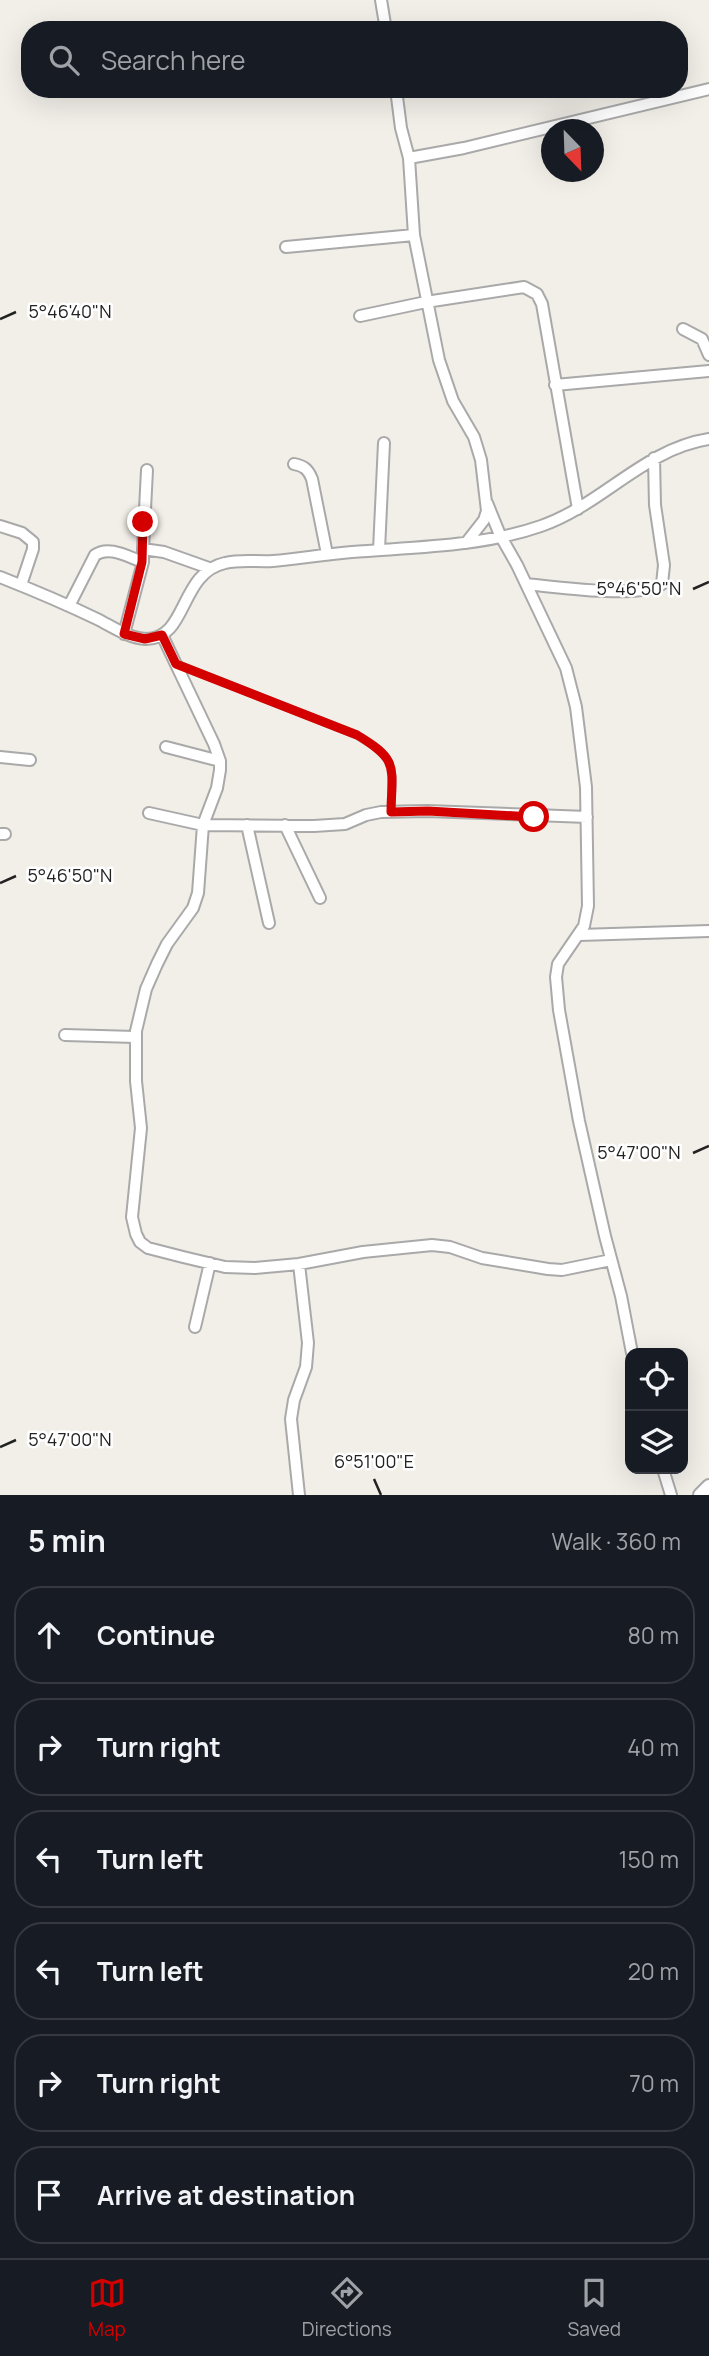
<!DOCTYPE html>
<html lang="en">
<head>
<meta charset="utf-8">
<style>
	:root { --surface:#171b24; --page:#20242c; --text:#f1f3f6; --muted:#9ea1a6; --line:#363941; --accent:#d40000 }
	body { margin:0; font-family:Manrope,sans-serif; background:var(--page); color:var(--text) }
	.controls { position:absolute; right:21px; bottom:21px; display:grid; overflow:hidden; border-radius:14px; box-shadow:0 7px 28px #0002 }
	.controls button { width:63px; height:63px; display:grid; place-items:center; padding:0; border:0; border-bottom:2px solid var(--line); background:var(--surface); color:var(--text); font:35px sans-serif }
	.compass { position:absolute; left:541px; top:119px; width:63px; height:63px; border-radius:50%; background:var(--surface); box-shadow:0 7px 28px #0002; rotate:157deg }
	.stop { position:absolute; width:21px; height:21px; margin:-16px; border:5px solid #d40000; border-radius:50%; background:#fff }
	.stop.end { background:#d40000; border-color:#fff; box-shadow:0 2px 7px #0008 }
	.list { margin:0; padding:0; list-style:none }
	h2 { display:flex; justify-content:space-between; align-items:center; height:91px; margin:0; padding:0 28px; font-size:30px }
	h2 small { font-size:23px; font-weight:400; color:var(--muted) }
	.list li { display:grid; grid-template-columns:46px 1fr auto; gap:21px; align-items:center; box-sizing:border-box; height:98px; margin:0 14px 14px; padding:0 14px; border:2px solid var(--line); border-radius:28px }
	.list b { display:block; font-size:26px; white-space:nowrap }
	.list em { font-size:23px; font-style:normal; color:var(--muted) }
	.icon { flex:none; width:38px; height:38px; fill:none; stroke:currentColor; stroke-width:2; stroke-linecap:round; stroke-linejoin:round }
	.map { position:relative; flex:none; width:709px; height:1495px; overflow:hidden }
	.search { position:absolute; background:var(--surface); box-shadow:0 7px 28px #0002; left:21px; right:21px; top:21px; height:77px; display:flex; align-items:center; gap:18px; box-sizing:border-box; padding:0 24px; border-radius:28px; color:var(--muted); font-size:26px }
	.sheet { height:763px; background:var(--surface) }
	nav { display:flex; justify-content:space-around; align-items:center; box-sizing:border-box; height:98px; border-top:2px solid var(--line); background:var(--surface); font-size:19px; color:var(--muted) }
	nav a { display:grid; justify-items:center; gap:4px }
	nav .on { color:var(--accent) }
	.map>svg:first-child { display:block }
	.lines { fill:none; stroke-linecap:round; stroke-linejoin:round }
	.service-casing { stroke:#a9a9a9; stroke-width:9 }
	.minor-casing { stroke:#a9a9a9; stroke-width:14 }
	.tertiary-casing { stroke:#a9a9a9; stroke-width:16 }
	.service { stroke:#fff; stroke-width:5 }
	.minor { stroke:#fff; stroke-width:10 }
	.tertiary { stroke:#fff; stroke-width:12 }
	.route { stroke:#d40000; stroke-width:9 }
	.ticks { fill:none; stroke:#222; stroke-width:2.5 }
	.ticks-label { font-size:18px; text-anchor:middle; fill:#222; stroke:#fff; stroke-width:5; stroke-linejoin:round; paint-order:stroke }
</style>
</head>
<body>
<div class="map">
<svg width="709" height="1495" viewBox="0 0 709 1495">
	<rect width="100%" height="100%" fill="#f2efe9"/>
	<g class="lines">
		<g class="service-casing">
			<path id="service" d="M179,665L357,735C399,760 392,766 391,811"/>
		</g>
		<g class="minor-casing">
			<path id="minor" d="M381,0L386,30
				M396,89L401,128L409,158L414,235L439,360L453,401L474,437L481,460L487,511L484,520L466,543
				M409,158L464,148L709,89
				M286,247L414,235
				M360,316L426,302L524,287L537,294L542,304L578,509
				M683,329L702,339L709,355
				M555,385L709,371
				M294,464C304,466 308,469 312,479L327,554
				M487,503L500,535L517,565L566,668L576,707L586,787L588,906L584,926L558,964L556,977L559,1010L579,1121L605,1236L621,1296L632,1353
				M0,526L22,533L33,542V549L21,585
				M143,549L147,470
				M379,550L384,443
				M0,577C33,590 66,604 97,619C113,627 128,638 146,639C188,639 179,573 225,563C241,559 257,562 273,561C299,559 325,554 352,552C414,547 481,547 541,526C602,505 644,449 709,439
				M527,584C554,587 642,599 662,584L664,565L655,505L654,458
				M69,606L95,555C109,545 128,557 143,562
				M124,634L143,562V549L164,552L209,568
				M162,635L214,744L220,761V770L217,788L203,825L198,893L193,908L167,944L157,964L146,989L136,1031V1081L141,1128L132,1217L136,1234L140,1242L148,1248L183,1257L225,1267L255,1268L299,1264L363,1252L432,1245L450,1247L482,1258L548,1269L562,1270L611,1260
				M166,747L220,761
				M0,757L30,760
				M149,813L203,825L314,826L345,824L366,815L381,812L427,811L587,817
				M247,825L269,923
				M285,825L320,898
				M0,834H5
				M579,935L709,931
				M65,1035L135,1037
				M195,1327L210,1263
				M663,1469L671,1495
				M299,1495L291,1419L294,1400L306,1367L308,1343L299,1264"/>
		</g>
		<g class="tertiary-casing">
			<path id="tertiary" d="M700,1495L709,1486"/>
		</g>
		<use href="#service" class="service"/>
		<use href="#minor" class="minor"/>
		<use href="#tertiary" class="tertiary"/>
	</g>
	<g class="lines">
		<path class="route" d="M143,522L142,562L124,634L145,639L162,635L176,664L357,735C399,760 392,766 391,812L428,811L534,817"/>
	</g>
	<path class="ticks" d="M0,319L16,312M693,589L709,582M0,883L16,876M693,1153L709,1146M0,1447L16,1440M374,1479L381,1495"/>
	<g class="ticks-label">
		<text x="70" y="318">5°46'40"N</text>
		<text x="639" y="595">5°46'50"N</text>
		<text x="70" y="882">5°46'50"N</text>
		<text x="639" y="1159">5°47'00"N</text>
		<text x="70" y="1446">5°47'00"N</text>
		<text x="374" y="1468">6°51'00"E</text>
	</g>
</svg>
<div class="controls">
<button><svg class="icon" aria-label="locate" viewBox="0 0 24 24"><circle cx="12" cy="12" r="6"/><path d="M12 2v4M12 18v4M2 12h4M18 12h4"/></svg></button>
<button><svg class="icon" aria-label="layers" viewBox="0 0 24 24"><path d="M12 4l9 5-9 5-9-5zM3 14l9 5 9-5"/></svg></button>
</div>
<svg class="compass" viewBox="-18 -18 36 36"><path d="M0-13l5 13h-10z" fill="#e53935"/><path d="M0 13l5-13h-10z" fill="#9ea1a6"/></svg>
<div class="stop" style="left:534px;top:817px"></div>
<div class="stop end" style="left:143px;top:522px"></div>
<div class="search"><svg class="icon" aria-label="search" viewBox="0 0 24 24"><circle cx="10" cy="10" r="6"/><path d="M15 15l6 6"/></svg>Search here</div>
</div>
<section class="sheet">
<h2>5 min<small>Walk · 360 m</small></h2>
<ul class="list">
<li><svg class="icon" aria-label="ahead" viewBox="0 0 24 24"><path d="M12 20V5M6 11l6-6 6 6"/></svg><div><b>Continue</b></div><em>80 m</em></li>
<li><svg class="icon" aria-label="right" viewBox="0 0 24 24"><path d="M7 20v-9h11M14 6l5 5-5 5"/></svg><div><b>Turn right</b></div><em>40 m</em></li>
<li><svg class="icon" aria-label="left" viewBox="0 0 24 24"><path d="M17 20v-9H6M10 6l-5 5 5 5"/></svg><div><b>Turn left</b></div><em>150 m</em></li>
<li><svg class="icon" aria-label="left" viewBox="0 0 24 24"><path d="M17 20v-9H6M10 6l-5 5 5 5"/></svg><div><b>Turn left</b></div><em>20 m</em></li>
<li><svg class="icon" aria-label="right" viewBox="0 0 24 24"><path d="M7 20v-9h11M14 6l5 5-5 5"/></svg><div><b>Turn right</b></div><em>70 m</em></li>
<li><svg class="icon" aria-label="arrive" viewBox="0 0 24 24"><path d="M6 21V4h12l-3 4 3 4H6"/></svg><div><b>Arrive at destination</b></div></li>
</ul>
</section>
<nav>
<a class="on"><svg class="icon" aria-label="map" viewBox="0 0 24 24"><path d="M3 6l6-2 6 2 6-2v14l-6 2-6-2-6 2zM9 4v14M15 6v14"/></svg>Map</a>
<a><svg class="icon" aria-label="directions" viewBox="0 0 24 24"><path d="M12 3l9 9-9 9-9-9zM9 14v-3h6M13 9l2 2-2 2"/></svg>Directions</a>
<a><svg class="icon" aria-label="saved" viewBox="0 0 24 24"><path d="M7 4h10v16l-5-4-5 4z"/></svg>Saved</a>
</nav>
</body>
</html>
